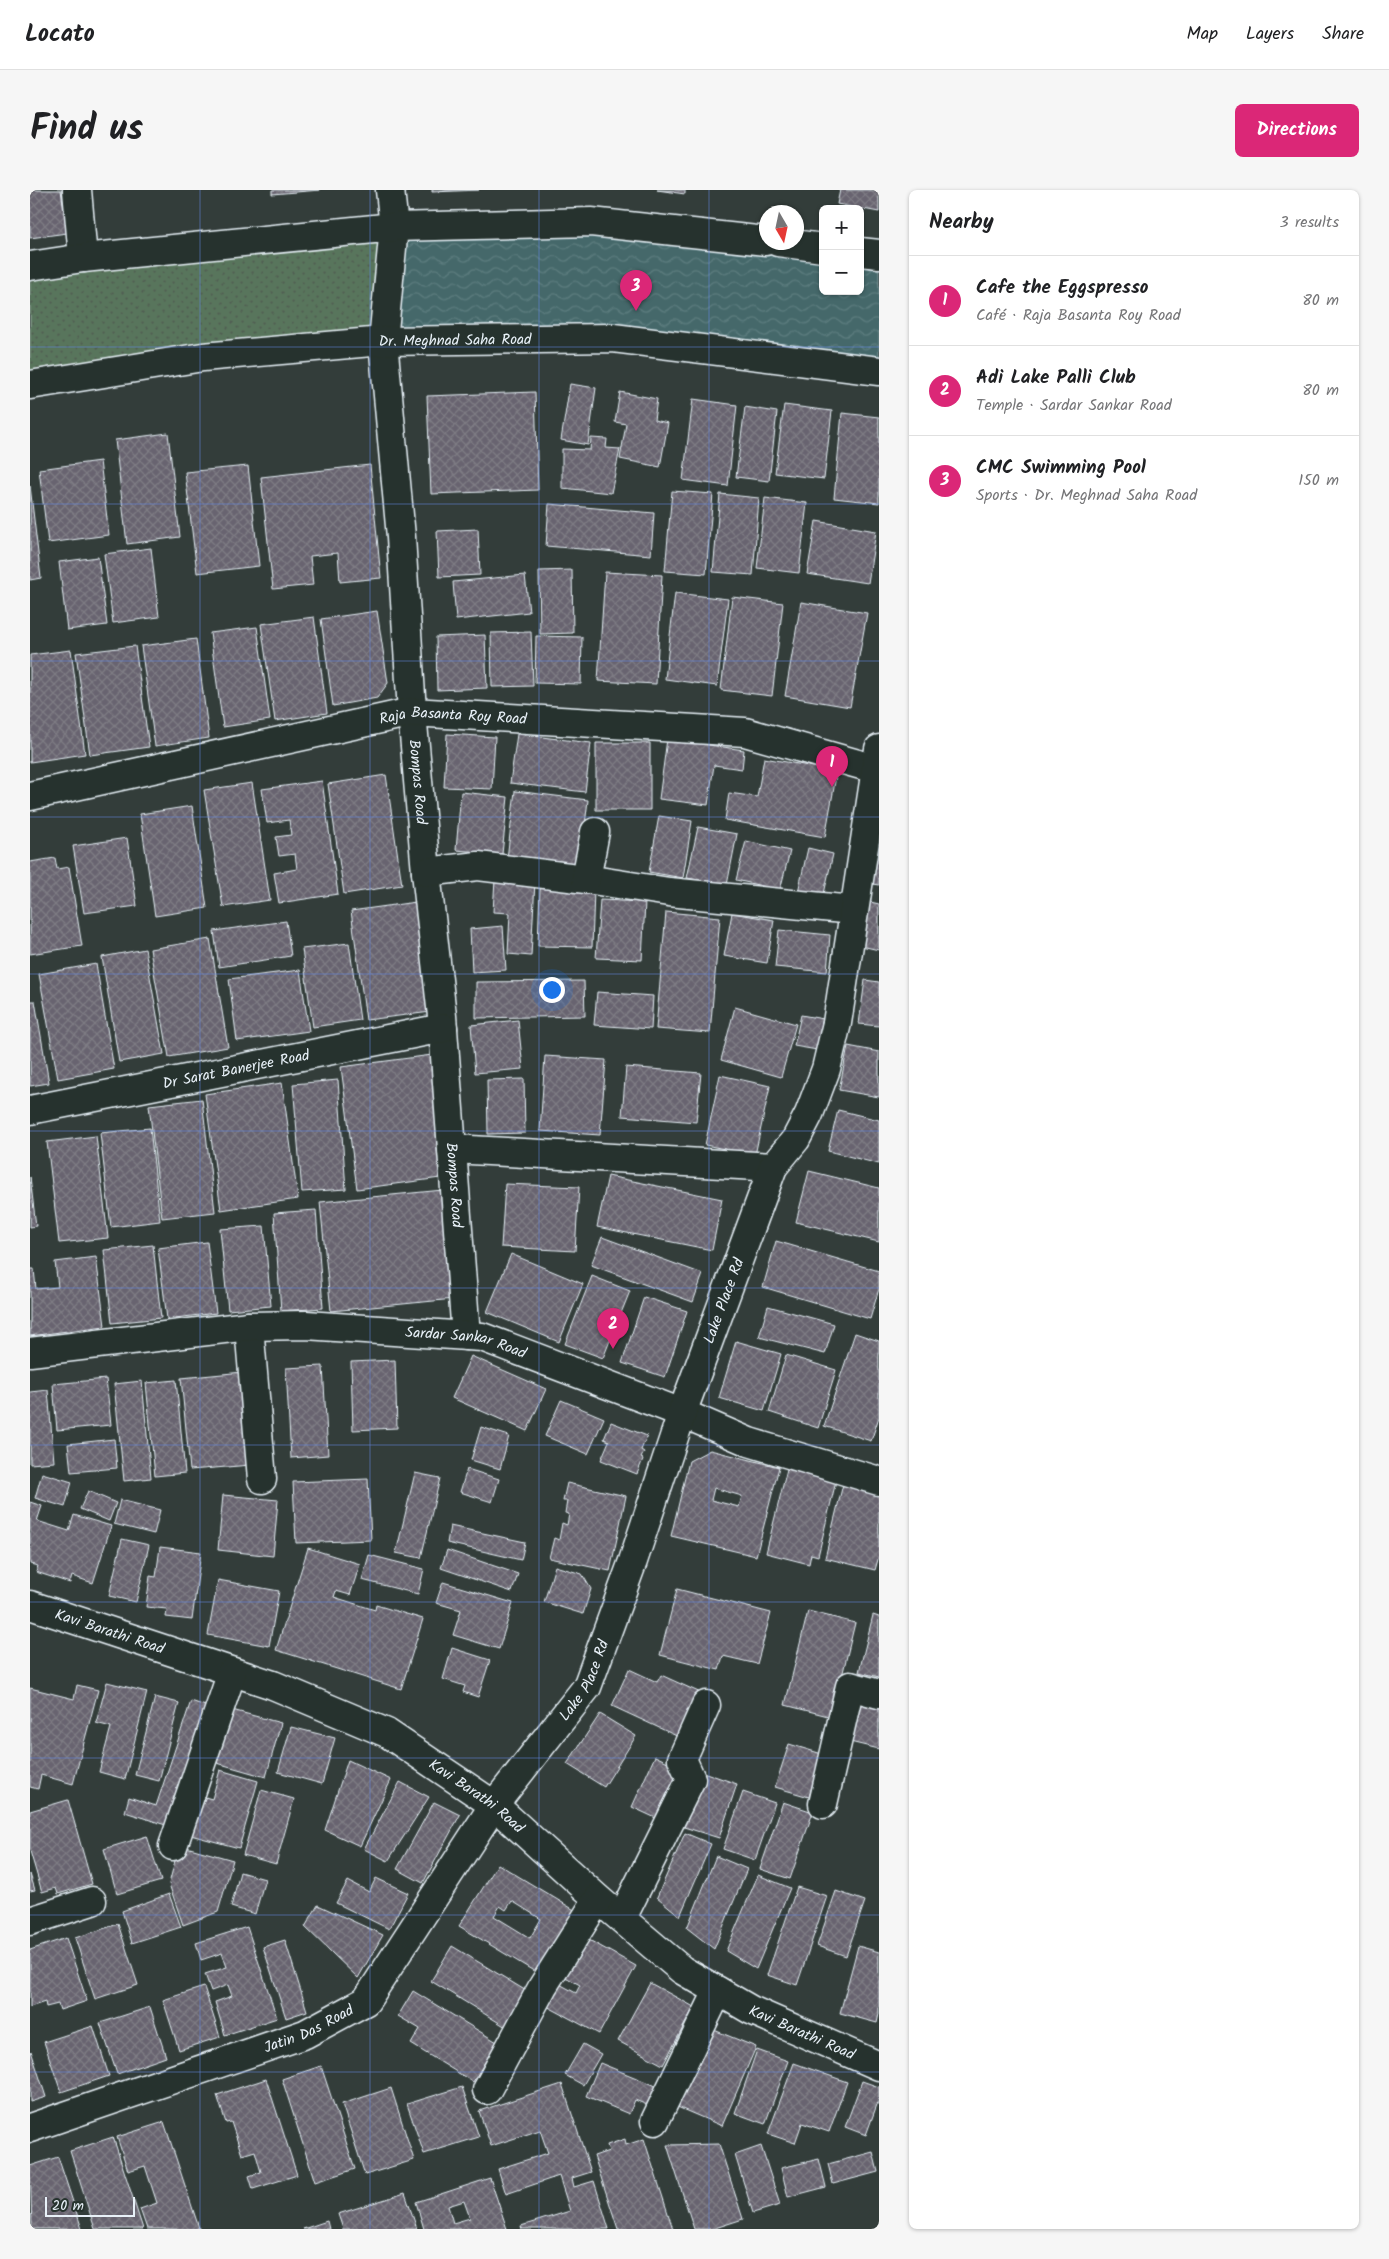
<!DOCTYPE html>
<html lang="en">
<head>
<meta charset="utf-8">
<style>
	:root { --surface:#fff; --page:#f6f6f6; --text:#202124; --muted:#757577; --line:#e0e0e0; --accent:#db2777 }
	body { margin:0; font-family:Kalam,sans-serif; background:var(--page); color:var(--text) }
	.controls { position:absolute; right:15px; top:15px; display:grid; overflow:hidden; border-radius:8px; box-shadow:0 1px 4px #0004 }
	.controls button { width:45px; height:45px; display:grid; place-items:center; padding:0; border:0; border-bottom:1px solid var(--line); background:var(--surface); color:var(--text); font:25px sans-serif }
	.compass { position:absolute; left:729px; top:15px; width:45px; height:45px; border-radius:50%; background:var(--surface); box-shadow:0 1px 4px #0004; rotate:171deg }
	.scale { position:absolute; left:15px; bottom:12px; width:90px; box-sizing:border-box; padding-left:5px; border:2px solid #e8f1f8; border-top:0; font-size:14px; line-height:18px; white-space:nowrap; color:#e8f1f8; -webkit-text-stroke:4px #26332d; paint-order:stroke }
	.you { position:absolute; left:521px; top:799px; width:18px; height:18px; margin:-12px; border:4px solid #fff; border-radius:50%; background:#1a73e8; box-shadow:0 0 0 8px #1a73e833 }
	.badge { display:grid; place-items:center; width:32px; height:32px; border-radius:50%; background:var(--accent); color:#fff; font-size:16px; font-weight:700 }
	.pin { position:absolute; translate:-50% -41px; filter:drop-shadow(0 1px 2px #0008) }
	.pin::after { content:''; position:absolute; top:26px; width:18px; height:15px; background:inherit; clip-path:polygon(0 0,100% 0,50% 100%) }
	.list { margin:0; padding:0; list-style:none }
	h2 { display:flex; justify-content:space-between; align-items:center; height:65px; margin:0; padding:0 20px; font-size:21px }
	h2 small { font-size:16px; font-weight:400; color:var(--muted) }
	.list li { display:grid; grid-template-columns:32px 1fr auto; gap:15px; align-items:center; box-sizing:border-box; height:90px; padding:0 20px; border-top:1px solid var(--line) }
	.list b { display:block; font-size:19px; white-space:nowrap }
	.list p { margin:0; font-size:16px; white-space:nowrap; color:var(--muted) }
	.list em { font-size:16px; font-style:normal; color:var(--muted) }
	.map { position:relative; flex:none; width:849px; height:2039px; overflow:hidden; border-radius:8px }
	header { display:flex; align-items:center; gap:30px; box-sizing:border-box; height:70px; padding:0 25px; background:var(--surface); border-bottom:1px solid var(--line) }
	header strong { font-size:24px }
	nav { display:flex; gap:28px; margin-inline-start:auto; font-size:18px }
	.intro { display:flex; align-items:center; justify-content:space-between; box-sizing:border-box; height:120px; padding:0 30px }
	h1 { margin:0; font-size:35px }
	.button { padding:12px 22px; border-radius:8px; background:var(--accent); color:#fff; font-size:18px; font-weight:700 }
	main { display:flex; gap:30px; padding:0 30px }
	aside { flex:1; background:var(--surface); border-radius:8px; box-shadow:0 1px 4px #0004 }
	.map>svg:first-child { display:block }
	.green { fill:url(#green-dots); stroke:#a0b3aa }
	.water { fill:url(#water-waves); stroke:#869fa3 }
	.building { fill:url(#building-cross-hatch); stroke:#e8f1f8; fill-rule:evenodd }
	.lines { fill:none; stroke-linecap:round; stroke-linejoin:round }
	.minor-casing { stroke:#e8f1f8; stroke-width:31 }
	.minor { stroke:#26332d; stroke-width:28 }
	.grid { fill:none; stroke:#6487e3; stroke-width:1; stroke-opacity:0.55 }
	.labels { text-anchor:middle; stroke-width:4; stroke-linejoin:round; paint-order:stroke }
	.street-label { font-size:15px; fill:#e8f1f8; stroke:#26332d }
</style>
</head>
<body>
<header>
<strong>Locato</strong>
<nav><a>Map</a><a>Layers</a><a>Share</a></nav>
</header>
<div class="intro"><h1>Find us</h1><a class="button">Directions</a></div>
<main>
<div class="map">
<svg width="849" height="2039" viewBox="0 0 849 2039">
	<defs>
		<pattern id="green-dots" width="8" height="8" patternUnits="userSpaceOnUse" patternTransform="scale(1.25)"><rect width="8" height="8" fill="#59755b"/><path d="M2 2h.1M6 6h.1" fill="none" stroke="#4f5c52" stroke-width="1.8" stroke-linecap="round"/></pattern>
		<pattern id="water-waves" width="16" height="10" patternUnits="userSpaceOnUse" patternTransform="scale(1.25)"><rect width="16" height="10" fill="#44686a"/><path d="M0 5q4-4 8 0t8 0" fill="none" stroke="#5f7e80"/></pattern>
		<pattern id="building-cross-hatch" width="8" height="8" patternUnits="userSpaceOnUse" patternTransform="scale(1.25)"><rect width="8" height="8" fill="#68646f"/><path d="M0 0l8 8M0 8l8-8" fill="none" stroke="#7e7b84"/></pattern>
	</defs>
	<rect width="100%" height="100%" fill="#333d3a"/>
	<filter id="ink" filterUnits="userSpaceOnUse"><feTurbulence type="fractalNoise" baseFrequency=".02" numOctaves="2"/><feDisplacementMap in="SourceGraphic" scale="10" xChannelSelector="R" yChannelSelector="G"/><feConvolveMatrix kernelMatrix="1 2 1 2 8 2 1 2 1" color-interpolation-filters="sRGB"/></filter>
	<g filter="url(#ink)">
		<path class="green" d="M353,50L344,144L0,188V83Z"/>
		<path class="water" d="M552,42L793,65V101H830V69L849,71V172L361,145L371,49Z"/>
		<path class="building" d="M0,0H31L37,43L0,48Z
			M242,0H290L242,4Z
			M402,0H449L402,2Z
			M627,0H655V4Z
			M810,0H849V22L807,14Z
			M540,194L566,198L558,255L531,250Z
			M505,202L508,300L401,304L397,206Z
			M590,202L627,209L624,230L638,233L630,277L590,269L596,234L585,232Z
			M663,209L707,215L698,296L653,290Z
			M754,215L802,221L794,289L745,283Z
			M715,217L747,222L739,291L706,287Z
			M812,223L849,227V313L804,308Z
			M138,243L150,347L97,354L85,250Z
			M561,248L577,249L576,258L590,259L581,303L532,298V259L560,260Z
			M70,271L79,345L18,353L9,279Z
			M340,275L351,388L310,392L308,363L280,366L283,395L243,399L231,287Z
			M218,276L229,376L167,383L155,282Z
			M0,296L11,388L0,390Z
			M642,301L683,304L676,384L635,381Z
			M690,304L729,308L723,385L683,382Z
			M735,308L777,313L769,383L727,378Z
			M519,314L624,323L621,365L516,356Z
			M786,331L846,341L838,393L777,384Z
			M448,339L450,385L409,387L407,341Z
			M121,358L129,427L83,433L74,364Z
			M68,367L77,435L37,440L29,372Z
			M542,380L543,443L510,444L509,381Z
			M575,382L632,385L626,494L568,491Z
			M495,385L499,422L426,430L423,392Z
			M645,403L698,409L687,496L635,489Z
			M702,407L753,413L742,506L691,500Z
			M771,412L837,423L820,517L755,506Z
			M347,421L358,493L347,508L303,516L291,429Z
			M284,427L297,523L245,531L231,434Z
			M227,437L240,530L193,537L180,443Z
			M501,442L503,496L462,497L461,443Z
			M455,445L457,498L407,500L406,447Z
			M506,446L552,447L551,494L505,493Z
			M166,449L179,548L125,556L111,456Z
			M105,456L119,557L60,565L46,463Z
			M41,460L55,564L0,572V465Z
			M417,544L465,547L462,599L414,597Z
			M487,544L561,553L555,602L480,593Z
			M637,549L714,560L712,579L684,575L678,615L629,609Z
			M566,553H620V620H566Z
			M734,568L807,581L795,647L695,630L699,603L727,607Z
			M356,585L372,695L314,704L298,594Z
			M292,591L308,704L249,713L244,683L267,679L265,664L249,666L246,647L261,645L259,630L237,633L232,599Z
			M222,593L240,710L193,717L174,600Z
			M485,601L558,610L550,677L477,669Z
			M431,602L478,607L472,664L426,660Z
			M162,616L177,718L125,726L110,624Z
			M629,626L662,631L653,688L619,682Z
			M668,637L707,644L697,695L657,688Z
			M97,648L107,716L54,723L43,656Z
			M716,651L760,661L750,700L706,690Z
			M849,652V695L842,694Z
			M778,658L803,664L793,708L768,702Z
			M25,668L27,679L39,677L52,756L0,764V672Z
			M465,689L505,691L501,766L478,764L480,723L463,722Z
			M510,698L564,700L562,757L508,756Z
			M570,710L615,712L612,770L566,768Z
			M836,711L849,714V760L827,755Z
			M386,712L401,822L336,830L321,721Z
			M636,722L690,727L680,843L626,839Z
			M702,723L744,730L737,773L694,766Z
			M256,731L261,766L189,777L184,741Z
			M473,736L476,780L442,782L440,739Z
			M749,740L800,745L797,782L745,777Z
			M180,749L198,857L139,867L120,759Z
			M319,753L330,830L283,837L272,759Z
			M115,759L134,864L89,872L72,767Z
			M66,774L84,879L28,889L9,784Z
			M270,780L279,841L207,851L199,789Z
			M835,790L849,792V836L829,834Z
			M554,791L555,826L446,828V792Z
			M567,802L623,806L621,839L564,835Z
			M0,811H5L19,893L0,896Z
			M705,817L766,834L751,887L691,870Z
			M771,825L799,830L793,861L764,856Z
			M488,830L493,879L445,883L441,835Z
			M818,856L849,862V907L809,900Z
			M402,865L418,987L327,999L311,877Z
			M515,866L576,870L570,945L510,941Z
			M596,877L671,883L666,932L592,926Z
			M690,885L740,896L725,965L675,955Z
			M494,889L495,943L458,944L457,890Z
			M308,890L316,999L272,1002L263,894Z
			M252,893L268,1009L191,1020L175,904Z
			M172,909L185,1022L132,1028L119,915Z
			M808,920L849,930V974L798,961Z
			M120,938L130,1031L81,1037L70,943Z
			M66,946L78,1048L29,1053L17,952Z
			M779,981L849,998V1052L766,1032Z
			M578,986L692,1009L682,1060L567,1037Z
			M0,987L6,1036L0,1037Z
			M475,994L549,997L545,1061L471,1057Z
			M413,1000L424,1109L301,1121L290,1012Z
			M286,1020L293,1118L251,1121L244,1023Z
			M234,1036L241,1116L198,1120L190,1039Z
			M572,1047L673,1084L663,1112L561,1075Z
			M746,1051L849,1081V1099L840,1129L733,1097Z
			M177,1052L186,1123L137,1129L128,1058Z
			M123,1055L131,1128L82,1133L74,1060Z
			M481,1064L553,1094L529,1152L457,1122Z
			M66,1067L75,1136L0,1146V1079H4L6,1099L28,1097L25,1072Z
			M562,1086L600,1101L573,1168L535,1154Z
			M614,1107L657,1121L635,1187L592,1173Z
			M738,1116L804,1134L795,1164L729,1147Z
			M825,1143L849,1151V1227L841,1251L794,1236Z
			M706,1151L751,1164L734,1221L689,1208Z
			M756,1165L806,1180L788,1238L739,1222Z
			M441,1166L516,1199L497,1241L422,1208Z
			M365,1170L367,1238L323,1240L321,1172Z
			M293,1176L298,1265L261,1268L256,1178Z
			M213,1182L221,1275L160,1280L151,1188Z
			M76,1189L81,1235L27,1240L23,1194Z
			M146,1190L155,1283L125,1286L116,1193Z
			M112,1191L121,1288L94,1291L84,1194Z
			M18,1200L24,1272L0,1274V1202Z
			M531,1210L574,1228L558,1264L515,1246Z
			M581,1232L617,1246L611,1260L614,1262L611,1268L613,1269L607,1284L571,1270L579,1251L574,1249Z
			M451,1237L479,1246L470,1279L441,1270Z
			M84,1249L87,1278L41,1282L38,1254Z
			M680,1260L749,1277L726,1366L641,1346L659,1271ZM684,1298L712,1306L709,1317L681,1310Z
			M437,1279L469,1289L462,1312L430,1302Z
			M757,1279L806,1291L788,1366L781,1364L779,1374L736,1363Z
			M12,1283L42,1292L35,1317L5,1308Z
			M385,1283L410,1288L391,1368L366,1363Z
			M338,1289L341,1350L266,1353L263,1292Z
			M537,1293L596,1306L580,1381L519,1368L524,1348L529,1350L532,1333L537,1335L539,1324L535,1323L537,1311H533Z
			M813,1294L849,1303V1366L845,1380L795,1368Z
			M58,1301L86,1313L79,1331L50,1319Z
			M193,1305L248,1310L243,1366L188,1360Z
			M90,1310L130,1320L124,1344L84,1334Z
			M0,1312L12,1316L7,1331L39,1341L44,1325L81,1336L63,1393L42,1386L40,1393L6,1382L8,1376L0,1374Z
			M420,1336L495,1352L491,1370L417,1353Z
			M92,1349L119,1355L106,1412L79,1406Z
			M130,1357L171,1362L162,1430L136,1427L137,1419L116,1417L120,1386L126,1387Z
			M278,1358L330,1374L320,1405L306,1401L304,1407L345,1420L346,1415L393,1429L371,1499L246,1460Z
			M417,1360L488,1384L482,1402L411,1378Z
			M339,1365L394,1379L388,1404L332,1390Z
			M525,1376L552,1384L561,1399L553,1424L514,1412Z
			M188,1390L249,1401L239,1456L178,1445Z
			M413,1392L483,1413L469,1459L423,1445L431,1420L406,1413Z
			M647,1399L741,1423L727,1474L693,1466L689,1480L630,1465Z
			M778,1421L825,1433L802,1527L755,1515Z
			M843,1425L849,1427V1487L829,1482Z
			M422,1458L460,1470L448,1507L433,1502L435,1496L413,1489Z
			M599,1479L627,1492L631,1485L673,1504L651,1548L582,1516Z
			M77,1492L117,1502L95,1589L69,1582L81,1537L66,1533Z
			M47,1495L68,1500L43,1594L11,1585L8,1599L0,1597V1498L44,1509Z
			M831,1506L849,1510V1559L820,1552Z
			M125,1507L149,1513L129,1591L105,1585Z
			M161,1511L184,1519L145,1638L95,1622L99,1607L126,1616Z
			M202,1520L251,1533L236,1587L187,1573Z
			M570,1524L606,1546L574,1597L537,1574Z
			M261,1537L305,1548L292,1594L248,1582Z
			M759,1554L792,1564L779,1607L745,1597Z
			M625,1566L653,1579L630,1630L602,1617Z
			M318,1570L361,1590L330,1656L295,1640Z
			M190,1580L228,1591L209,1658L153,1643L164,1604L182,1609Z
			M673,1582L707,1594L689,1648L654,1637Z
			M370,1592L399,1607L358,1671L334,1659Z
			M231,1600L264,1609L246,1674L213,1665Z
			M713,1602L745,1613L725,1670L693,1659Z
			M38,1610L62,1694L28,1704L26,1698L12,1702L0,1661V1621Z
			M404,1612L430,1625L393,1693L367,1679Z
			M753,1612L783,1622L760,1689L730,1679Z
			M655,1643L681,1654L650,1726L627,1707Z
			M117,1646L131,1691L87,1704L74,1659Z
			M149,1655L203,1670L188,1722L153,1735L139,1694Z
			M686,1666L717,1679L684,1759L657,1738Z
			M468,1674L551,1724L512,1786L429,1736ZM482,1711L511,1729L500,1748L464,1726L470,1716L476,1720Z
			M210,1682L235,1689L225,1724L201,1717Z
			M0,1684L5,1700L0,1701Z
			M728,1685L760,1698L726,1779L696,1761Z
			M346,1688L378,1703L359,1739L306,1713L318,1691L339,1702Z
			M767,1697L797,1706L767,1795L737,1785Z
			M806,1701L835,1711L816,1766L787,1756Z
			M139,1704L151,1737L102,1753L92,1721Z
			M288,1715L353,1745L328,1788L275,1737Z
			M88,1734L108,1795L65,1809L45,1748Z
			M217,1737L247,1828L195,1845L185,1812L202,1806L198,1795L181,1801L175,1784L197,1777L192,1763L171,1770L166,1753Z
			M550,1745L606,1776L569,1844L511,1813L524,1791L546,1803L550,1795L528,1783Z
			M36,1748L57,1811L30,1820L28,1814L16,1817L15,1812L0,1817V1760Z
			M255,1750L277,1821L256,1828L233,1757Z
			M422,1756L498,1802L476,1837L401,1791Z
			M828,1756L849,1762V1824L847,1833L810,1823Z
			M620,1793L664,1817L633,1875L588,1851Z
			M174,1797L190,1847L149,1860L133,1810Z
			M383,1801L467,1852L443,1892L381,1854L390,1839L368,1826Z
			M120,1817L136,1867L87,1884L70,1833Z
			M63,1836L79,1886L31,1902L14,1852Z
			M679,1838L726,1857L692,1936L645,1916Z
			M553,1854L571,1864L553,1895L535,1885Z
			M727,1860L758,1871L735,1934L705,1923Z
			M1,1861L16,1907L0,1912V1862Z
			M570,1873L631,1898L622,1917L605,1910L599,1924L556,1906Z
			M764,1873L817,1892L799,1942L772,1933L765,1953L738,1944Z
			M291,1876L325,1979L285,1992L252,1889Z
			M236,1889L267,1985L223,1999L219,1986L231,1982L225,1961L212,1965L201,1932L196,1933L187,1905Z
			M832,1891L849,1897V1909L836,1945L815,1937Z
			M532,1894L561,1982L542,1988L544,1997L564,1991L579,2039H492L491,2036L540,2021L529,1986L476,2004L468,1979L518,1963L510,1940L461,1956L449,1921Z
			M432,1897L449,1947L394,1964L377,1914Z
			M361,1898L384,1970L335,1985L312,1914Z
			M134,1932L169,2038L165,2039H117L110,2019L127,2013L115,1976L98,1981L87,1947Z
			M83,1947L113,2039H65L40,1961Z
			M595,1949L596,1955L614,1949L643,2039H588L564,1966L579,1961L577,1955Z
			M689,1954L713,2029L682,2039H664L637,1955Z
			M731,1956L750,2015L723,2023L705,1965Z
			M843,1962L848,1982L803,1994L798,1974Z
			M28,1967L52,2039H2L0,1976Z
			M789,1969L796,1997L758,2007L751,1978Z
			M460,1988L477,2039H394L386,2012ZM434,2011L440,2028L423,2033L418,2016Z
			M375,2003L387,2039H313L308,2024Z
			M297,2031L299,2039H273Z"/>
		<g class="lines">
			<g class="minor-casing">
				<g id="minor">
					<path d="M47,0L53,68"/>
					<path id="s1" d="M360,0L364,37L353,151L371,347L382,522L396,682L412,826L436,1146"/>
					<path d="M748,52L793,58"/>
					<path d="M830,62L849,64"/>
					<path d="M0,76L53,68L364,37L561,32L736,51"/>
					<path id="s2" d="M0,195L173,167L353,151L583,148L849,181"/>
					<path id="s3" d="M0,606L382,522L715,542L849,580"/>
					<path d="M396,682L448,676L556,689L639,702L823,720"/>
					<path d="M556,689L565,642"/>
					<path id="s4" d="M0,920L413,838"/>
					<path d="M422,959L743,977"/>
					<path d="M219,1136L232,1289"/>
					<path id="s5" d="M0,1162L219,1136L276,1135L452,1147L652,1223L719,1252L849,1291"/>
					<path id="s6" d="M0,1415L243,1495L357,1543L464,1615L568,1709L652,1780L721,1820L849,1876"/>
					<path d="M793,1614L820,1496L849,1504"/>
					<path d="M143,1656L202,1482"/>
					<path d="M592,1728L661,1589L652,1569L676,1515"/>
					<path d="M0,1731L62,1711"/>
					<path d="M457,1900L513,1796L568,1709"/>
					<path d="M625,1931L688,1801"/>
					<path id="s7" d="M0,1938L275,1844L336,1811L464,1615L557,1497L603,1371L652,1223L743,977L766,949L779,924L796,879L807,833L849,559"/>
				</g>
			</g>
			<use href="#minor" class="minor"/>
		</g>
	</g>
	<path class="grid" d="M170,0V2039M340,0V2039M509,0V2039M679,0V2039M0,157H849M0,314H849M0,471H849M0,627H849M0,784H849M0,941H849M0,1098H849M0,1255H849M0,1412H849M0,1568H849M0,1725H849M0,1882H849"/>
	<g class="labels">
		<g class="street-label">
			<text dy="5" stroke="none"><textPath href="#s2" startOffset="428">Dr. Meghnad Saha Road</textPath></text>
			<text dy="5" stroke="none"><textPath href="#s3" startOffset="432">Raja Basanta Roy Road</textPath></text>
			<text dy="5" stroke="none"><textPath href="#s1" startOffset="594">Bompas Road</textPath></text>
			<text dy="5" stroke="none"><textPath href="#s4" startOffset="210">Dr Sarat Banerjee Road</textPath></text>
			<text dy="5" stroke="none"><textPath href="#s1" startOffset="999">Bompas Road</textPath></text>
			<text dy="5" stroke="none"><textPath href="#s7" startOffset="1154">Lake Place Rd</textPath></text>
			<text dy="5" stroke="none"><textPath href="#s5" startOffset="439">Sardar Sankar Road</textPath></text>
			<text dy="5" stroke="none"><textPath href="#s6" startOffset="84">Kavi Barathi Road</textPath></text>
			<text dy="5" stroke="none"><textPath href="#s7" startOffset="749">Lake Place Rd</textPath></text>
			<text dy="5" stroke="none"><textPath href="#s6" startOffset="489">Kavi Barathi Road</textPath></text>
			<text dy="5" stroke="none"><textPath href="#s7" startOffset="296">Jatin Das Road</textPath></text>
			<text dy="5" stroke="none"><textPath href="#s6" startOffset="894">Kavi Barathi Road</textPath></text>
		</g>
	</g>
</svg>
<div class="controls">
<button>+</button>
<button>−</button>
</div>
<svg class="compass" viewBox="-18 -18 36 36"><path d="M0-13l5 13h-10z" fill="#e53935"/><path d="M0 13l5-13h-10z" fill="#757577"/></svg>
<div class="scale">20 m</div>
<div class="you"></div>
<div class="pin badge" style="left:802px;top:597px">1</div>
<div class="pin badge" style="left:583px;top:1159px">2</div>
<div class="pin badge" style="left:606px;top:121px">3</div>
</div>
<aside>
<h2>Nearby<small>3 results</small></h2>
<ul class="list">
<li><span class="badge">1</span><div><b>Cafe the Eggspresso</b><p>Café · Raja Basanta Roy Road</p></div><em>80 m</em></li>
<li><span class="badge">2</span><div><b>Adi Lake Palli Club</b><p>Temple · Sardar Sankar Road</p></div><em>80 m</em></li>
<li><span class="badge">3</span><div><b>CMC Swimming Pool</b><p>Sports · Dr. Meghnad Saha Road</p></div><em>150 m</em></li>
</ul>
</aside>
</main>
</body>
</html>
